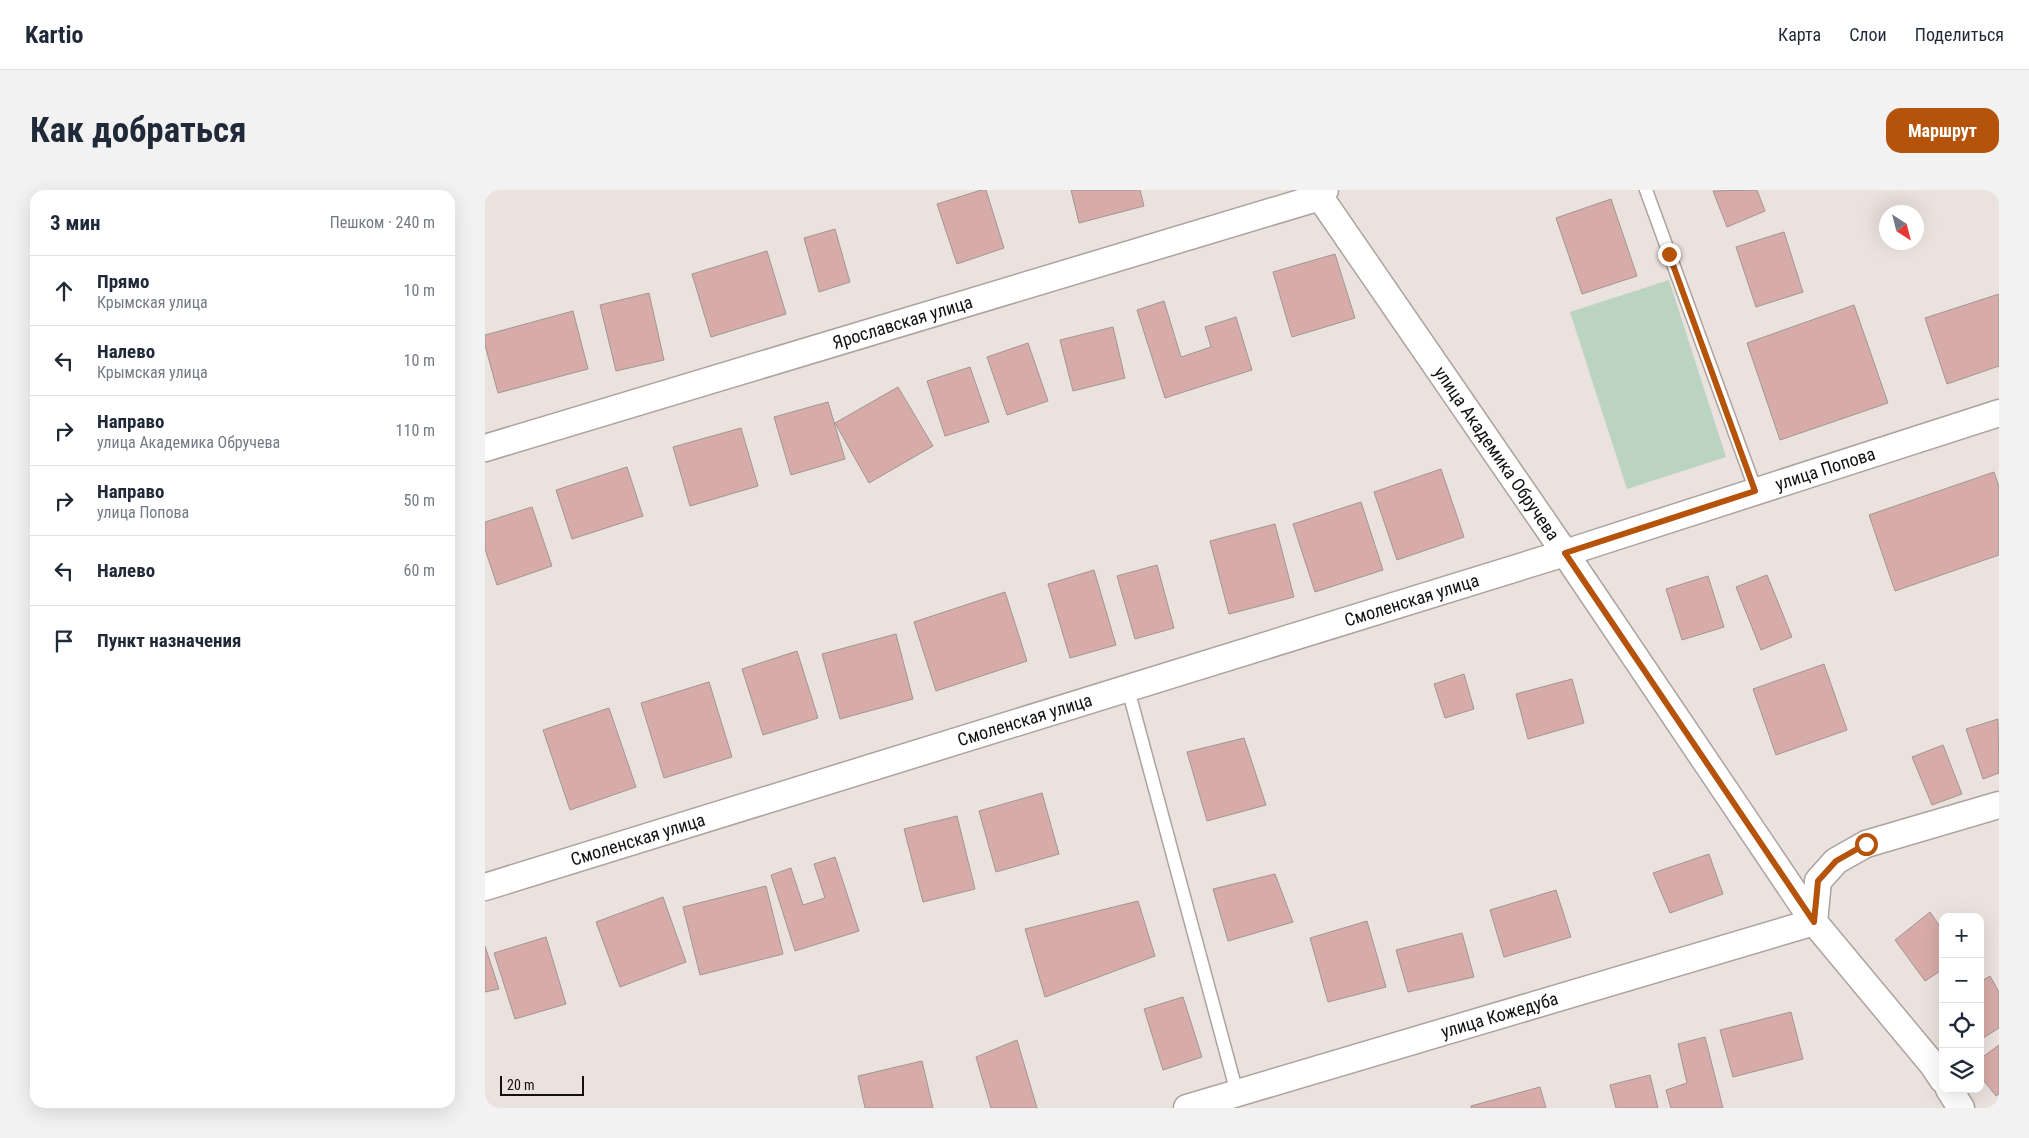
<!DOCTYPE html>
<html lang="ru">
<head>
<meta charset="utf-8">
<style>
	:root { --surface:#fff; --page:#f2f2f3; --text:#1f2937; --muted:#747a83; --line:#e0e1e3; --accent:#b45309 }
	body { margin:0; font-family:"Roboto Condensed",sans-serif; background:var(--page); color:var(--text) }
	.controls { position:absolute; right:15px; bottom:15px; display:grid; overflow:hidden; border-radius:10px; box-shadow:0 5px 20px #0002 }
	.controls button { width:45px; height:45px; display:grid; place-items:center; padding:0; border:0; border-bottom:1px solid var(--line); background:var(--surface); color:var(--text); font:25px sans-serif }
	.compass { position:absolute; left:1394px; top:15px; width:45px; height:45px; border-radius:50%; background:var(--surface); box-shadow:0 5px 20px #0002; rotate:144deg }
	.scale { position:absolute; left:15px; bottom:12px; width:84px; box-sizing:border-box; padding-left:5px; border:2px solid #13100e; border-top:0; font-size:14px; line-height:18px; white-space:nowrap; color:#13100e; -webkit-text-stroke:4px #ebe1dd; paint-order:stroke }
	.stop { position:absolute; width:15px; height:15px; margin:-11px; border:4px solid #b45309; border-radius:50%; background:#fff }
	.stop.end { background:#b45309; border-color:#fff; box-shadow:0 1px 5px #0008 }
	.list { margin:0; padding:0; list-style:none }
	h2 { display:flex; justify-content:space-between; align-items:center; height:65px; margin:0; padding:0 20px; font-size:21px }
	h2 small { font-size:16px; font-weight:400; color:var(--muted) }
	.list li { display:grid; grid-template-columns:32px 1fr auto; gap:15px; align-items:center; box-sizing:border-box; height:70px; padding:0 20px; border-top:1px solid var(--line) }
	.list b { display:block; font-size:19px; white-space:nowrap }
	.list p { margin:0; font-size:16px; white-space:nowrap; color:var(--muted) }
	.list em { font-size:16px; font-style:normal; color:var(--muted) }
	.icon { flex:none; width:28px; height:28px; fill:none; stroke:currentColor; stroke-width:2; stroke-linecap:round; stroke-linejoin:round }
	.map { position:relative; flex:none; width:1514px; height:918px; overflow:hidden; border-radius:15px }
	header { display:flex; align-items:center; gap:30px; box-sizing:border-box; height:70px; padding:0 25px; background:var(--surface); border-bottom:1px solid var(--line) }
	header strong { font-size:24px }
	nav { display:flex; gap:28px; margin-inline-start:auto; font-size:18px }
	.intro { display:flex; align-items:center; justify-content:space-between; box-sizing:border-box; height:120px; padding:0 30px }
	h1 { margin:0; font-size:35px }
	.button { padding:12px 22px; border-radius:15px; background:var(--accent); color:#fff; font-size:18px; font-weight:700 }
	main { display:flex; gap:30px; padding:0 30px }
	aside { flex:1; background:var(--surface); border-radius:15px; box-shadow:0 5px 20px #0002 }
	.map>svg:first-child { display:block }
	.green { fill:#bad4c1 }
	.building { fill:#d7aba8; stroke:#a09695 }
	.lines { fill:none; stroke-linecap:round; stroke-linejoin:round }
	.service-casing { stroke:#aca29f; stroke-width:15 }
	.minor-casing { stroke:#aca29f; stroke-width:29 }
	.service { stroke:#fff; stroke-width:12 }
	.minor { stroke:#fff; stroke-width:26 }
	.route { stroke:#b45309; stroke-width:6 }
	.labels { text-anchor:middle; stroke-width:4.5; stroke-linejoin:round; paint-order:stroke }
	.street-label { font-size:18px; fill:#13100e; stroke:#ebe1dd }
</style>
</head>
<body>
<header>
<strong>Kartio</strong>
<nav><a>Карта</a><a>Слои</a><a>Поделиться</a></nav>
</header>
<div class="intro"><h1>Как добраться</h1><a class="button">Маршрут</a></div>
<main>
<aside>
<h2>3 мин<small>Пешком · 240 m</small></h2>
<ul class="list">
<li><svg class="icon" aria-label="ahead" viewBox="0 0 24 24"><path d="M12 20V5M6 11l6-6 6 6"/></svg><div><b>Прямо</b><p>Крымская улица</p></div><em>10 m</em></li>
<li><svg class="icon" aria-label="left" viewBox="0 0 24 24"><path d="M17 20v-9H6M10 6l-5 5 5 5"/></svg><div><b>Налево</b><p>Крымская улица</p></div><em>10 m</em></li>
<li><svg class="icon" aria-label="right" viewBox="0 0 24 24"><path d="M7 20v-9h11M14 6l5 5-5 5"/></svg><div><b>Направо</b><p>улица Академика Обручева</p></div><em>110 m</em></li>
<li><svg class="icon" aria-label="right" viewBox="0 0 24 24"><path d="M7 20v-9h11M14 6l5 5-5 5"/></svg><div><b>Направо</b><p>улица Попова</p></div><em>50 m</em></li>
<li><svg class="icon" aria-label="left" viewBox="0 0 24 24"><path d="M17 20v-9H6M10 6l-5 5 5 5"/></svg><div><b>Налево</b></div><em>60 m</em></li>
<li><svg class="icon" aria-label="arrive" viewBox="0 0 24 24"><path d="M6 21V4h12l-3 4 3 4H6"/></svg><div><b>Пункт назначения</b></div></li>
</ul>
</aside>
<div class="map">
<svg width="1514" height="918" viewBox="0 0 1514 918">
	<rect width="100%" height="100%" fill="#ebe1dd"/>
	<path class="green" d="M1184,90L1241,267L1142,299L1085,122Z"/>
	<path class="building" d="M496,0H501L519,58L472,74L452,14Z
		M586,0H655L659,16L594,33Z
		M1272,0L1280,21L1242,37L1228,1Z
		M1126,9L1152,86L1097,104L1071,28Z
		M350,39L365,92L334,102L319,48Z
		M1299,42L1318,102L1271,117L1251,57Z
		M282,61L301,124L226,147L207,84Z
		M850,64L870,128L807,147L788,82Z
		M164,103L179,170L131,181L115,115Z
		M1514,104V176L1462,194L1440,128Z
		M679,111L696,167L726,157L720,137L751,127L767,180L680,208L652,120Z
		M1369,115L1403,213L1295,250L1262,153Z
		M88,121L103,179L13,203L0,155V145Z
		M628,137L640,188L588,201L575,150Z
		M543,153L563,211L522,225L502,167Z
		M485,177L504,232L460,246L442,191Z
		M413,197L448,256L384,293L350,233Z
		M343,212L360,269L306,285L289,227Z
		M256,238L273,296L205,316L188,257Z
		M142,277L158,326L87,349L71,300Z
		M956,279L979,347L912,370L889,302Z
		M1509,282L1514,297V365L1410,401L1384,325Z
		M876,312L898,380L830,402L808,334Z
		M47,317L67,376L12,395L0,359V332Z
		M790,334L809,407L744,424L725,351Z
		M672,375L689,438L650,449L632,386Z
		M609,380L631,455L585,468L563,394Z
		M1282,385L1307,447L1276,460L1251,397Z
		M1223,386L1239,437L1197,450L1181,399Z
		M520,402L542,471L451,501L429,432Z
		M411,444L428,509L355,529L337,464Z
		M312,461L333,528L278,545L257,479Z
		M1339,474L1362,540L1291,565L1268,499Z
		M979,484L989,519L960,528L949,494Z
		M1087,489L1099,533L1043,549L1031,504Z
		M224,492L247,567L179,588L156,513Z
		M124,518L151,597L85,620L58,540Z
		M1513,529L1514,583L1498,589L1481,539Z
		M759,548L781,615L722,631L702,562Z
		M1458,555L1477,604L1447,615L1427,567Z
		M557,603L574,664L511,682L494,621Z
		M472,626L490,699L438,712L419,639Z
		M1224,664L1238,704L1185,723L1168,683Z
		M350,667L374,741L310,761L286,685L306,678L318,715L340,708L329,674Z
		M790,684L808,732L743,751L728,699Z
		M281,696L298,764L215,785L198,717Z
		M1071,700L1086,747L1019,767L1005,720Z
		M178,707L201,772L135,797L111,732Z
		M653,711L670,766L560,807L540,739Z
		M1445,722L1458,741V779L1440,791L1410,750Z
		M882,731L901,797L843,812L825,748Z
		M977,743L989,787L923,802L911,760Z
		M61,747L81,814L30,829L9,763Z
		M0,756L14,799L0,802Z
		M1505,786L1514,802V838L1495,850V792Z
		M698,807L717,867L678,880L659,819Z
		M1306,822L1318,869L1248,887L1235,840Z
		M1220,847L1238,918H1186L1181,900L1202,893L1193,854Z
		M532,850L552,918H506L491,867Z
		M1514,855V904L1511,906L1495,886V869Z
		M437,871L448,918H380L373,886Z
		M1165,885L1173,918H1131L1125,895Z
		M1055,897L1061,918H986V916Z"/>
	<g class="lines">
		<g class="service-casing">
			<path id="service" d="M1161,0L1271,301
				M643,499L752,903"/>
		</g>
		<g class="minor-casing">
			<g id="minor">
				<path id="s1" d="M840,0L835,7L1080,363L1329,732L1448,875L1458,890"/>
				<path id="s2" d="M0,258L835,7"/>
				<path id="s3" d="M0,697L1080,363L1514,223"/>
				<path d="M1464,899L1476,918"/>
				<path id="s4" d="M702,918L1329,732L1333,691L1351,671L1381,654L1514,615"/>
			</g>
		</g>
		<use href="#service" class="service"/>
		<use href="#minor" class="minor"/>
	</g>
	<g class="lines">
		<path class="route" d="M1184,64L1270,301L1080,363L1329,732L1333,691L1351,671L1381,654"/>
	</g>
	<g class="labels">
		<g class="street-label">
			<text dy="6" stroke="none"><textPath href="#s2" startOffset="436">Ярославская улица</textPath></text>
			<text dy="6" stroke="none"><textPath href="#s1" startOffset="320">улица Академика Обручева</textPath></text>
			<text dy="6" stroke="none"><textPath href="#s3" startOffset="1404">улица Попова</textPath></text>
			<text dy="6" stroke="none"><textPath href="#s3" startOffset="970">Смоленская улица</textPath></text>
			<text dy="6" stroke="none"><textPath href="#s3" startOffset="565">Смоленская улица</textPath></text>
			<text dy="6" stroke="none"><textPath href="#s3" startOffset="160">Смоленская улица</textPath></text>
			<text dy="6" stroke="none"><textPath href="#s4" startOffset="326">улица Кожедуба</textPath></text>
		</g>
	</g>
</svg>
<div class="controls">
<button>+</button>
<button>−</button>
<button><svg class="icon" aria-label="locate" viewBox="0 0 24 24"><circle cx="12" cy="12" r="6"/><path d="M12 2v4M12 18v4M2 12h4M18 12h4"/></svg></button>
<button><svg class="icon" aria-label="layers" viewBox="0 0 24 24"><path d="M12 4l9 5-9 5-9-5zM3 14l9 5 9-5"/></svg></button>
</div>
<svg class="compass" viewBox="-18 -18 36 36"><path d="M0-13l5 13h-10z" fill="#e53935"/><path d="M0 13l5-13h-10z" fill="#747a83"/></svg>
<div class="scale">20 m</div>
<div class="stop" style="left:1381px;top:654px"></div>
<div class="stop end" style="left:1184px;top:64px"></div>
</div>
</main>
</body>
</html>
